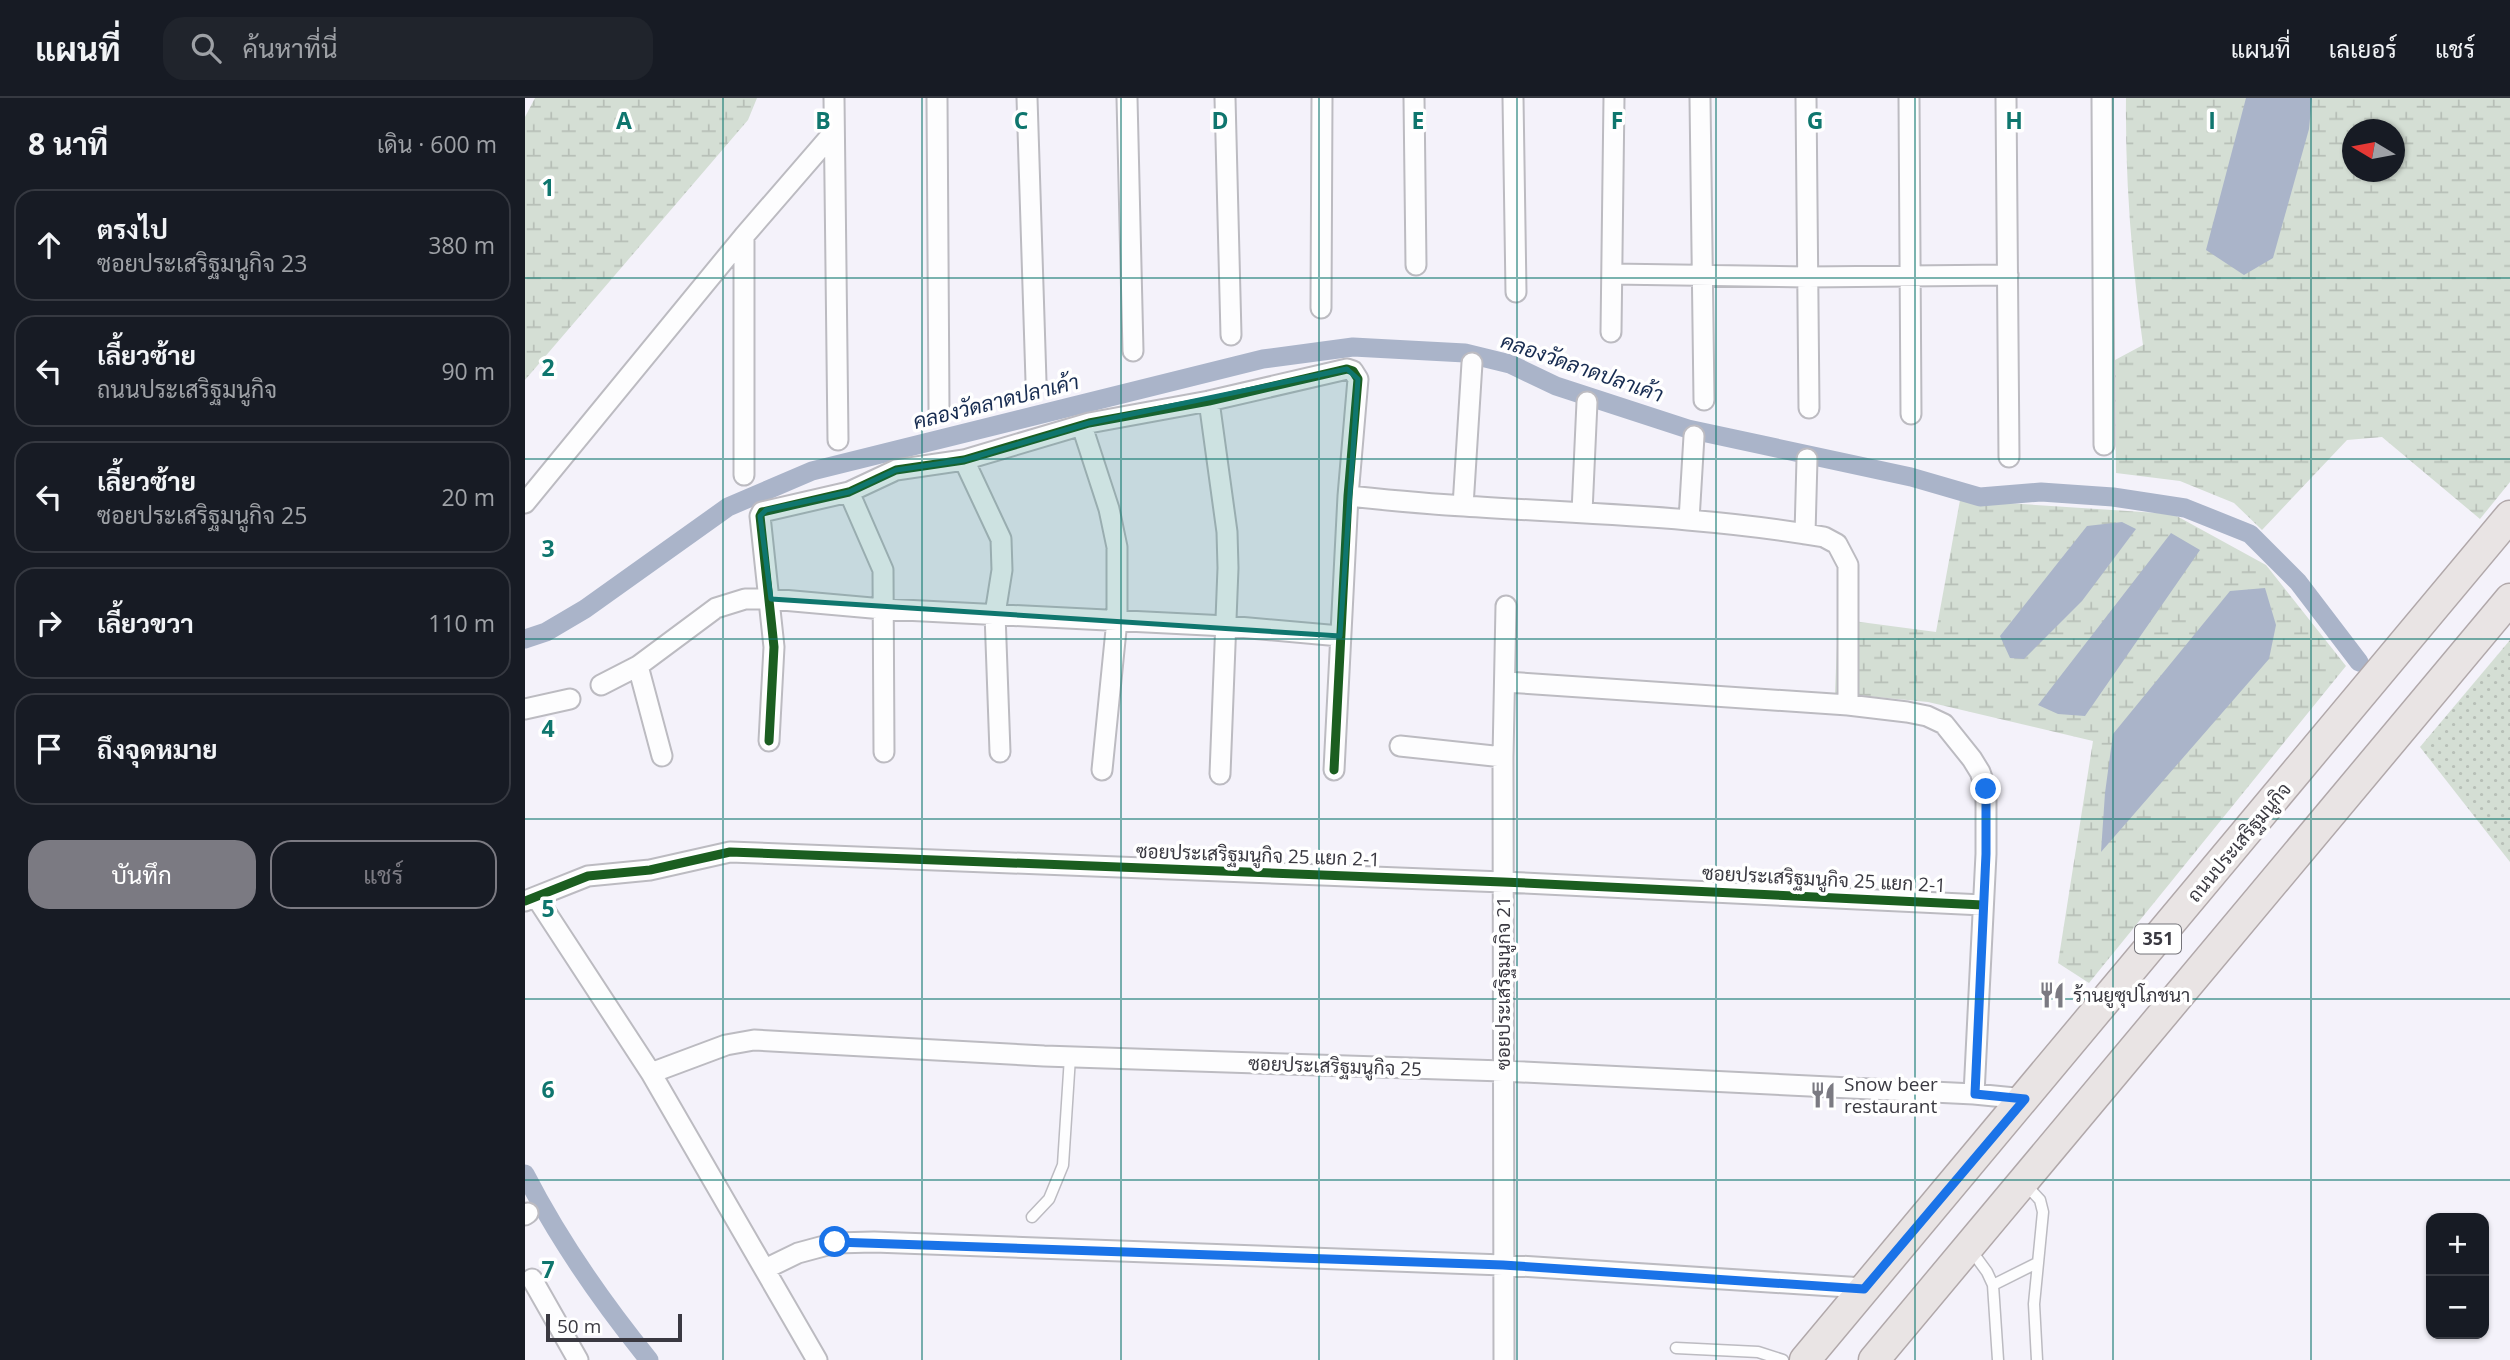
<!DOCTYPE html>
<html lang="th">
<head>
<meta charset="utf-8">
<style>
	:root { --surface:#171b24; --page:#20242c; --text:#f1f3f6; --muted:#9ea1a6; --line:#363941; --accent:#7b7a82 }
	body { margin:0; font-family:"Open Sans",Sarabun,sans-serif; background:var(--page); color:var(--text) }
	.controls { position:absolute; right:21px; bottom:21px; display:grid; overflow:hidden; border-radius:14px; box-shadow:0 2px 5px #0004 }
	.controls button { width:63px; height:63px; display:grid; place-items:center; padding:0; border:0; border-bottom:2px solid var(--line); background:var(--surface); color:var(--text); font:35px sans-serif }
	.compass { position:absolute; left:1817px; top:21px; width:63px; height:63px; border-radius:50%; background:var(--surface); box-shadow:0 2px 5px #0004; rotate:280deg }
	.scale { position:absolute; left:21px; bottom:18px; width:136px; box-sizing:border-box; padding-left:7px; border:4px solid #3a3941; border-top:0; font-size:19px; line-height:24px; white-space:nowrap; color:#3a3941; -webkit-text-stroke:5px #fff; paint-order:stroke }
	.stop { position:absolute; width:21px; height:21px; margin:-16px; border:5px solid #1a73e8; border-radius:50%; background:#fff }
	.stop.end { background:#1a73e8; border-color:#fff; box-shadow:0 2px 7px #0008 }
	.list { margin:0; padding:0; list-style:none }
	h2 { display:flex; justify-content:space-between; align-items:center; height:91px; margin:0; padding:0 28px; font-size:30px }
	h2 small { font-size:23px; font-weight:400; color:var(--muted) }
	.list li { display:grid; grid-template-columns:46px 1fr auto; gap:21px; align-items:center; box-sizing:border-box; height:112px; margin:0 14px 14px; padding:0 14px; border:2px solid var(--line); border-radius:21px }
	.list b { display:block; font-size:26px; white-space:nowrap }
	.list p { margin:0; font-size:23px; white-space:nowrap; color:var(--muted) }
	.list em { font-size:23px; font-style:normal; color:var(--muted) }
	.actions { display:flex; gap:14px; padding:21px 28px }
	.actions a { flex:1; padding:16px 0; border:2px solid var(--accent); border-radius:21px; text-align:center; font-size:24px; color:var(--accent) }
	.actions .main { background:var(--accent); color:#fff }
	.icon { flex:none; width:38px; height:38px; fill:none; stroke:currentColor; stroke-width:2; stroke-linecap:round; stroke-linejoin:round }
	.map { position:relative; flex:none; width:1985px; height:1262px; overflow:hidden }
	header { display:flex; align-items:center; gap:42px; box-sizing:border-box; height:98px; padding:0 35px; background:var(--surface); border-bottom:2px solid var(--line) }
	header strong { font-size:33px }
	nav { display:flex; gap:38px; margin-inline-start:auto; font-size:24px }
	.search { width:490px; height:63px; background:var(--page); display:flex; align-items:center; gap:18px; box-sizing:border-box; padding:0 24px; border-radius:21px; color:var(--muted); font-size:26px }
	main { display:flex }
	aside { flex:1; background:var(--surface) }
	.map>svg:first-child { display:block }
	.grass { fill:url(#grass-dots) }
	.wetland { fill:url(#wetland-marsh); fill-rule:evenodd }
	.water { fill:#aab4c9 }
	.lines { fill:none; stroke-linecap:round; stroke-linejoin:round }
	.canal { stroke:#aab4c9; stroke-width:19 }
	.lane-casing { stroke:#bcbbc1; stroke-width:13 }
	.street-casing { stroke:#bcbbc1; stroke-width:23 }
	.primary-casing { stroke:#b1a8aa; stroke-width:33 }
	.lane { stroke:#fdfdfe; stroke-width:10 }
	.street { stroke:#fdfdfe; stroke-width:19 }
	.primary { stroke:#e9e4e4; stroke-width:30 }
	.cycleway-casing { stroke:#fff; stroke-width:13 }
	.cycleway { stroke:#1b5e20; stroke-width:9 }
	.route { stroke:#1a73e8; stroke-width:9 }
	.marked { fill:#0f766e; fill-opacity:0.2; stroke:#0f766e; stroke-width:5; stroke-linejoin:round }
	.grid { fill:none; stroke:#0f766e; stroke-width:2; stroke-opacity:0.55 }
	.labels { text-anchor:middle; stroke-width:7; stroke-linejoin:round; paint-order:stroke }
	.shield { fill:#fff; stroke:#75747a; stroke-width:2 }
	.shield-label { font-size:18px; font-weight:bold; fill:#3a3941 }
	.street-label { font-size:19px; fill:#3a3941; stroke:#fff }
	.poi-label { font-size:19px; fill:#3a3941; stroke:#fff; text-anchor:start }
	.water-label { font-size:21px; font-style:italic; fill:#172c51; stroke:#fff }
	.grid-label { font-size:23px; text-anchor:middle; font-weight:bold; fill:#0f766e; stroke:#fff; stroke-width:7; stroke-linejoin:round; paint-order:stroke }
</style>
</head>
<body>
<header>
<strong>แผนที่</strong>
<div class="search"><svg class="icon" aria-label="search" viewBox="0 0 24 24"><circle cx="10" cy="10" r="6"/><path d="M15 15l6 6"/></svg>ค้นหาที่นี่</div>
<nav><a>แผนที่</a><a>เลเยอร์</a><a>แชร์</a></nav>
</header>
<main>
<aside>
<h2>8 นาที<small>เดิน · 600 m</small></h2>
<ul class="list">
<li><svg class="icon" aria-label="ahead" viewBox="0 0 24 24"><path d="M12 20V5M6 11l6-6 6 6"/></svg><div><b>ตรงไป</b><p>ซอยประเสริฐมนูกิจ 23</p></div><em>380 m</em></li>
<li><svg class="icon" aria-label="left" viewBox="0 0 24 24"><path d="M17 20v-9H6M10 6l-5 5 5 5"/></svg><div><b>เลี้ยวซ้าย</b><p>ถนนประเสริฐมนูกิจ</p></div><em>90 m</em></li>
<li><svg class="icon" aria-label="left" viewBox="0 0 24 24"><path d="M17 20v-9H6M10 6l-5 5 5 5"/></svg><div><b>เลี้ยวซ้าย</b><p>ซอยประเสริฐมนูกิจ 25</p></div><em>20 m</em></li>
<li><svg class="icon" aria-label="right" viewBox="0 0 24 24"><path d="M7 20v-9h11M14 6l5 5-5 5"/></svg><div><b>เลี้ยวขวา</b></div><em>110 m</em></li>
<li><svg class="icon" aria-label="arrive" viewBox="0 0 24 24"><path d="M6 21V4h12l-3 4 3 4H6"/></svg><div><b>ถึงจุดหมาย</b></div></li>
</ul>
<div class="actions"><a class="main">บันทึก</a><a>แชร์</a></div>
</aside>
<div class="map">
<svg width="1985" height="1262" viewBox="0 0 1985 1262">
	<defs>
		<pattern id="grass-dots" width="8" height="8" patternUnits="userSpaceOnUse" patternTransform="scale(1.75)"><rect width="8" height="8" fill="#d4ded4"/><path d="M2 2h.1M6 6h.1" fill="none" stroke="#b7bfb7" stroke-width="1.8" stroke-linecap="round"/></pattern>
		<pattern id="wetland-marsh" width="20" height="14" patternUnits="userSpaceOnUse" patternTransform="scale(1.75)"><rect width="20" height="14" fill="#d4ded4"/><path d="M1 5h8M5 5V1M11 12h8M15 12V8" fill="none" stroke="#b7bfb7"/></pattern>
	</defs>
	<rect width="100%" height="100%" fill="#f4f2fa"/>
	<path class="grass" d="M1985,542V764L1895,649Z"/>
	<path class="wetland" d="M10,0H232L223,22L0,282V19Z
		M1601,0H1985V384L1955,421L1857,339L1822,342L1737,432L1709,405L1655,383L1591,375L1590,262L1618,247C1607,166 1600,82 1601,0ZM1828,32H1870V74H1828Z
		M1435,402L1648,416L1741,467L1821,568L1564,885L1533,865L1568,643L1403,604L1310,595L1313,521L1411,534Z"/>
	<path class="water" d="M1721,0H1787L1784,31L1748,160L1719,177L1681,152Z
		M1597,424L1611,431L1557,503L1499,561L1485,560L1475,538L1562,428Z
		M1646,435L1675,452L1560,618L1533,616L1513,607Z
		M1740,490L1751,527L1744,561L1576,754L1580,695L1588,636L1705,493Z"/>
	<g class="lines">
		<path class="canal" d="M0,541L21,534L60,511L203,409L287,373L738,261L828,249L940,255L985,266L1031,288L1163,331L1386,379L1455,399L1516,394L1588,399L1660,410L1725,436L1773,484L1834,564
			M0,1076C34,1142 77,1204 124,1262"/>
		<g class="lane-casing">
			<path id="lane" d="M1501,1087L1515,1102L1518,1114L1509,1206L1512,1262
				M507,1119L524,1101L538,1067L545,959
				M1446,1152L1462,1174L1468,1187L1473,1262
				M1468,1187L1512,1165
				M1151,1250L1233,1254L1258,1262"/>
		</g>
		<g class="street-casing">
			<path id="street" d="M309,0L313,342
				M412,0L414,313
				M502,0L511,283
				M602,0L608,253
				M700,0L706,237
				M889,0L891,167
				M988,0L991,194
				M1175,0L1179,302
				M1281,0L1284,310
				M1384,0L1386,316
				M1481,0L1484,359
				M1577,0L1579,347
				M1087,176L1282,179L1483,177
				M796,210L797,0
				M1086,234L1089,0
				M684,303L702,434L703,470L695,676
				M557,328L584,411L592,449V522L577,672
				M439,362L476,441L477,472L470,516L475,654
				M219,377V138
				M324,394L358,472L359,654
				M823,398C862,402 900,406 939,408C1059,416 1180,418 1299,439L1312,446L1323,467V607
				M0,405L219,138L309,34
				M938,408L947,265
				M1057,414L1062,304
				M1164,422L1169,338
				M1280,436L1282,361
				M113,568L137,658
				M981,584L1323,607L1382,614L1402,618L1419,626L1447,661L1455,674L1461,691V756L1449,996
				M76,587L113,568L191,510L220,501H246L358,511L702,528L815,538
				M0,611L45,601
				M244,643L249,549L235,418L237,414L324,394L371,372L439,362L564,325L684,303L822,271L828,273L833,281L823,398L809,672
				M875,648L978,659
				M11,799L126,975L292,1262
				M0,803L63,778L125,772L205,754L978,784L1458,807
				M126,975L201,947L229,942L519,958L978,973L1449,996L1500,1001
				M0,1117L3,1115
				M240,1171L273,1155L310,1145L349,1144L978,1167L1339,1190
				M7,1181L53,1262
				M979,1262L978,659L981,508"/>
		</g>
		<g class="primary-casing">
			<path id="primary" d="M1280,1262L1985,418
				M1349,1262L1985,501"/>
		</g>
		<use href="#lane" class="lane"/>
		<use href="#street" class="street"/>
		<use href="#primary" class="primary"/>
		<g class="cycleway-casing">
			<path id="cycleway" d="M244,643L249,549L235,418L237,414L324,394L371,372L439,362L564,325L684,303L822,271L828,273L833,281L823,398L809,672
				M0,803L63,778L125,772L205,754L978,784L1458,807"/>
		</g>
		<use href="#cycleway" class="cycleway"/>
	</g>
	<g class="lines">
		<path class="route" d="M310,1144L978,1167L1339,1191L1500,1001L1450,996L1461,756V691"/>
	</g>
	<path class="marked" d="M822,271L833,281L815,538L246,501L235,418L241,412L324,394L371,372L439,362L564,325Z"/>
	<path class="grid" d="M198,0V1262M397,0V1262M596,0V1262M794,0V1262M992,0V1262M1191,0V1262M1390,0V1262M1588,0V1262M1786,0V1262M0,180H1985M0,361H1985M0,541H1985M0,721H1985M0,901H1985M0,1082H1985"/>
	<defs>
		<g id="restaurant-bare" transform="scale(2.1)"><path d="M-5-6h1v4h1v-4h1v4h1v-4h1v5L-1.5 .5V6h-2V.5L-5-1ZM5-6V6H3V1.5H1.5Q1.5-4 5-6Z" fill="#7b7a82" stroke="#fff" stroke-width="2.5" paint-order="stroke"/></g>
	</defs>
	<g fill-rule="evenodd">
		<use href="#restaurant-bare" x="1527" y="897"/>
		<use href="#restaurant-bare" x="1298" y="997"/>
	</g>
	<g class="labels">
		<rect class="shield" x="1610" y="826.5" width="46" height="29" rx="5"/>
		<g class="shield-label">
			<text x="1633" y="847">351</text>
		</g>
		<g class="street-label">
			<text transform="translate(1714 744) rotate(-50)" y="7">ถนนประเสริฐมนูกิจ</text>
			<text transform="translate(733 757) rotate(2)" y="7">ซอยประเสริฐมนูกิจ 25 แยก 2-1</text>
			<text transform="translate(1299 781) rotate(3)" y="7">ซอยประเสริฐมนูกิจ 25 แยก 2-1</text>
			<text transform="translate(978 885) rotate(-90)" y="7">ซอยประเสริฐมนูกิจ 21</text>
			<text transform="translate(810 968) rotate(2)" y="7">ซอยประเสริฐมนูกิจ 25</text>
		</g>
		<g class="poi-label">
			<text x="1548" y="904">ร้านยูซุปโภชนา</text>
			<text x="1319" y="993">Snow beer<tspan x="1319" dy="22">restaurant</tspan></text>
		</g>
		<g class="water-label">
			<text transform="translate(1057 270) rotate(19)" y="7">คลองวัดลาดปลาเค้า</text>
			<text transform="translate(471 304) rotate(-14)" y="7">คลองวัดลาดปลาเค้า</text>
		</g>
	</g>
	<g class="grid-label">
		<text x="99" y="31">A</text>
		<text x="298" y="31">B</text>
		<text x="496" y="31">C</text>
		<text x="695" y="31">D</text>
		<text x="893" y="31">E</text>
		<text x="1092" y="31">F</text>
		<text x="1290" y="31">G</text>
		<text x="1489" y="31">H</text>
		<text x="1687" y="31">I</text>
		<text x="23" y="98">1</text>
		<text x="23" y="278">2</text>
		<text x="23" y="459">3</text>
		<text x="23" y="639">4</text>
		<text x="23" y="819">5</text>
		<text x="23" y="1000">6</text>
		<text x="23" y="1180">7</text>
	</g>
</svg>
<div class="controls">
<button>+</button>
<button>−</button>
</div>
<svg class="compass" viewBox="-18 -18 36 36"><path d="M0-13l5 13h-10z" fill="#e53935"/><path d="M0 13l5-13h-10z" fill="#9ea1a6"/></svg>
<div class="scale">50 m</div>
<div class="stop" style="left:310px;top:1144px"></div>
<div class="stop end" style="left:1461px;top:691px"></div>
</div>
</main>
</body>
</html>
